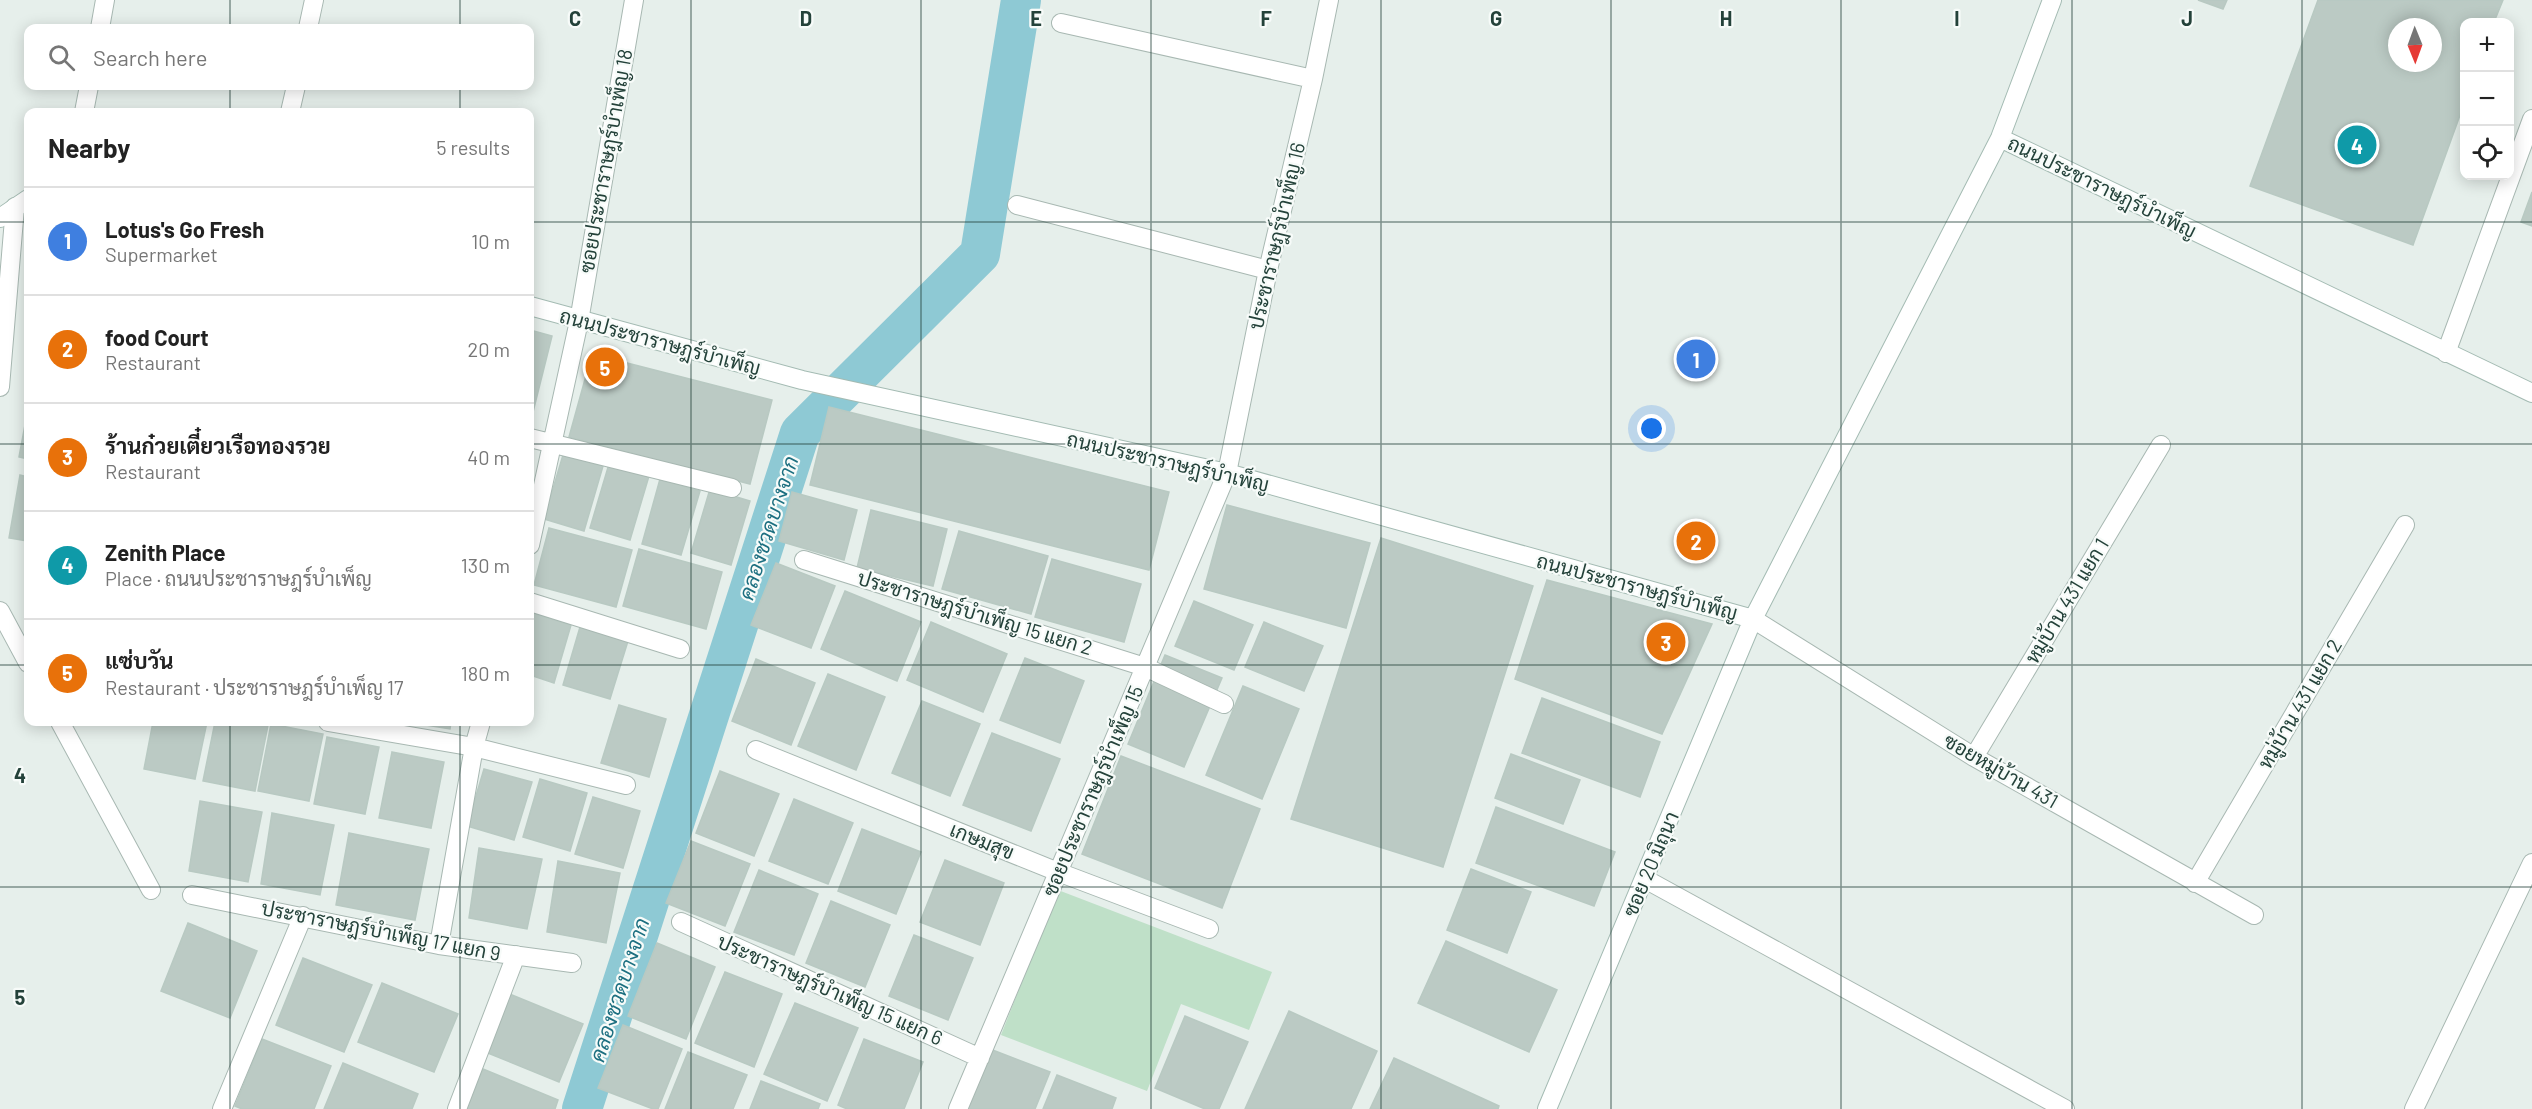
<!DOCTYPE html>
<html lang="en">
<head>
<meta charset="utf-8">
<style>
	:root { --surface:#fff; --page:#f2f2f2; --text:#222; --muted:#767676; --line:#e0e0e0; --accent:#0f766e }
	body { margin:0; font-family:Barlow,Sarabun,sans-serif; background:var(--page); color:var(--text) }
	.controls { position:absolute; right:18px; top:18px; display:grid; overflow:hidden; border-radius:12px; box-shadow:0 3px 15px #0003 }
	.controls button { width:54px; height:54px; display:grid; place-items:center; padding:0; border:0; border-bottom:2px solid var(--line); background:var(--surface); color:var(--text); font:30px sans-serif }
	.compass { position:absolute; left:2388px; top:18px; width:54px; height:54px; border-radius:50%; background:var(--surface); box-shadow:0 3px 15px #0003; rotate:179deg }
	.you { position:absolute; left:1652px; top:429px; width:21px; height:21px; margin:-15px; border:4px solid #fff; border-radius:50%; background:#1a73e8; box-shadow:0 0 0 9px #1a73e833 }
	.badge { display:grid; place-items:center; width:39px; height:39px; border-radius:50%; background:var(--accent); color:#fff; font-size:20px; font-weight:700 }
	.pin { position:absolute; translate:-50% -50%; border:3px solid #fff; box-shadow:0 2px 6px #0006 }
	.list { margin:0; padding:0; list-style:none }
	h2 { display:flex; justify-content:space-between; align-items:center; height:78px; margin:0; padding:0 24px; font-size:26px }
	h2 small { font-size:20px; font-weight:400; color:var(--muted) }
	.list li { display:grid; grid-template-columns:39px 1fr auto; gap:18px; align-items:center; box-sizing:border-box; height:108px; padding:0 24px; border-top:2px solid var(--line) }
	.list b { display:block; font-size:22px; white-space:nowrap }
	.list p { margin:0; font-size:20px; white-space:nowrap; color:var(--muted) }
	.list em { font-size:20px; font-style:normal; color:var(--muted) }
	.icon { flex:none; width:33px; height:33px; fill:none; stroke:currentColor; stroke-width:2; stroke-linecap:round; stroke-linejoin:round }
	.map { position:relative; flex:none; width:2532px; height:1109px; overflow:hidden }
	.search { position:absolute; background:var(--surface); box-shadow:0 3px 15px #0003; left:24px; top:24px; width:510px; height:66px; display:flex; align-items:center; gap:15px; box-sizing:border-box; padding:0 21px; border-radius:12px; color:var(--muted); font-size:22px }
	.panel { position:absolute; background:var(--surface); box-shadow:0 3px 15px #0003; left:24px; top:108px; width:510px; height:618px; border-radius:12px }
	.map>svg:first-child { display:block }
	.green { fill:#bfe0c8 }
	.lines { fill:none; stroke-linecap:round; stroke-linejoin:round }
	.canal { stroke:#8ec9d4; stroke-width:40 }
	.building { fill:#bbcac4; stroke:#b8c9c2; stroke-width:1.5; fill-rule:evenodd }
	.lane-casing { stroke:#a8b8b2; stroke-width:20 }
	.street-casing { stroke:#a8b8b2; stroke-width:20 }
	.secondary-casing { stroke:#a4bbb3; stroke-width:20 }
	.lane { stroke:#fff; stroke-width:18 }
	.street { stroke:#fff; stroke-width:18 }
	.secondary { stroke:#fff; stroke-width:18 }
	.grid { fill:none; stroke:#24423a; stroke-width:1.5; stroke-opacity:0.55 }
	.labels { text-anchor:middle; stroke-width:4.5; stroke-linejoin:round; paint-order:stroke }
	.street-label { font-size:20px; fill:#24423a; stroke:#f7fbf9 }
	.water-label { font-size:21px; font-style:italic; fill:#1c6f80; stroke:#f7fbf9 }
	.grid-label { font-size:20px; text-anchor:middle; font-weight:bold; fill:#24423a; stroke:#f7fbf9; stroke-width:4.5; stroke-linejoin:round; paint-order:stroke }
</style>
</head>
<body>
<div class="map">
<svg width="2532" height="1109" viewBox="0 0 2532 1109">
	<rect width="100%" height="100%" fill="#e6efeb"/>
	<path class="green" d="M1058,890L1272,972L1249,1030L1181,1004L1147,1091L1001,1035Z"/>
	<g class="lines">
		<path class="canal" d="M582,1109L800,433L980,254L1021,0"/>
	</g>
	<path class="building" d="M2198,0H2227L2223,9Z
		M2318,0H2503L2494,22H2464V104L2413,245L2250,186ZM2397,27H2433V63H2397Z
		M2532,192V226L2521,222Z
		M530,330L552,336L530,424Z
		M592,354L772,400L750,484L569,437Z
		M829,407L1169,492L1149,570L810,485Z
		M28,409V459L19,457Z
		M563,455L603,466L584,531L544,519Z
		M609,464L649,476L630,540L590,528Z
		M20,475L28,477V541L9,538Z
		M660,479L700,491L681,555L642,544Z
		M710,489L750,501L731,565L691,553Z
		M792,492L857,510L844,560L779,541Z
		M1227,505L1370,543L1346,628L1204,589Z
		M871,510L947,529L933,586L857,568Z
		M549,528L632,550L616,607L534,585Z
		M959,531L1048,556L1031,614L942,589Z
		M1381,538L1533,586L1443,867L1291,819Z
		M639,549L722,572L706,629L623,606Z
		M1052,559L1141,584L1124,642L1035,617Z
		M776,563L835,586L811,648L751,625Z
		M1547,580L1712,624L1662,734L1515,679Z
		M845,591L921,622L897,681L821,649Z
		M1194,601L1253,625L1234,670L1175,646Z
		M530,612L571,625L554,683L530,675Z
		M931,622L1007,654L983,712L907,680Z
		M1264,622L1323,646L1304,691L1245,667Z
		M580,627L628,641L610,699L563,685Z
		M1165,655L1222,678L1184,767L1128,744Z
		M1025,658L1084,681L1060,743L1000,720Z
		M756,659L815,683L791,745L732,721Z
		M828,674L885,697L856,770L798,746Z
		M1243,686L1299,709L1262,799L1206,775Z
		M1542,698L1660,742L1640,797L1522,753Z
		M922,701L980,724L950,796L892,773Z
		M619,705L666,719L649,777L601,763Z
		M153,722H207L195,779L144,769Z
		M215,722H250L268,725L255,791L203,781Z
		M407,722H451L450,729Z
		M271,724L323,734L309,801L258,791Z
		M992,733L1060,759L1031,831L963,805Z
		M327,737L379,747L365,814L314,804Z
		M392,752L444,762L431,828L379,818Z
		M1511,754L1580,780L1563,824L1495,798Z
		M1121,756L1260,809L1222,908L1082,854Z
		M484,769L532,782L514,840L467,826Z
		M720,771L779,794L754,856L696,833Z
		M540,779L587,793L570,851L523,837Z
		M593,797L640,811L623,868L575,854Z
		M794,799L853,823L828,884L769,861Z
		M200,801L262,812L248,882L189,871Z
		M1496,807L1615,852L1594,906L1476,863Z
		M272,813L334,825L320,895L261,884Z
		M862,829L921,852L896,914L838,891Z
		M349,833L429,849L415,920L336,905Z
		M691,841L750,864L725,926L666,903Z
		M479,848L542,859L527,929L469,918Z
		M945,860L1004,883L980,945L920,922Z
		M558,861L620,873L606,943L547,932Z
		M1471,869L1531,892L1507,953L1447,930Z
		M759,870L818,894L794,955L734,932Z
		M831,901L890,925L865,987L806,963Z
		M188,923L257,951L230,1018L161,991Z
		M914,935L973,958L948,1020L889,996Z
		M1446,941L1557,990L1529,1052L1418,1003Z
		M657,943L715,967L686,1039L628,1016Z
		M303,958L372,985L344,1052L276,1025Z
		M725,972L782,994L754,1067L695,1043Z
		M382,983L458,1014L434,1072L358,1042Z
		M507,993L583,1024L559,1082L483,1051Z
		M795,1003L858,1028L827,1101L764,1074Z
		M1289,1011L1377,1051L1351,1109H1245Z
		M1185,1016L1248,1042L1219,1109H1205L1155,1088Z
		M623,1025L682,1049L658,1109H653L598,1088Z
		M262,1039L331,1066L314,1109H242L235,1106Z
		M864,1039L923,1062L904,1109H847L838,1105Z
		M990,1049L1050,1072L1035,1109H966Z
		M688,1052L747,1075L733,1109H665Z
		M1394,1058L1499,1106L1498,1109H1370Z
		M343,1063L418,1094L412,1109H324Z
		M483,1069L558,1100L555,1109H466Z
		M1057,1075L1116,1098L1112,1109H1043Z
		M761,1081L820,1104L818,1109H750Z"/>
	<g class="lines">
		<g class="lane-casing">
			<path id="lane" d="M0,611L28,663
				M60,722L151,890"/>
		</g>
		<g class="street-casing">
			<path id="street" d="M1061,23L1313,79
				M100,28L105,0
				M308,28L314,0
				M84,112L89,86
				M290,112L296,86
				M1017,205L1268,270
				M2446,353L2532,119
				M0,387L15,207
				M530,438L732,488
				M530,545L579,321L634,0
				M804,560L1145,667L1224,704
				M530,602L680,649
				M1753,619L1974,757L2254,915
				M328,722L474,747L626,785
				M756,750L1058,872L1209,929
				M1974,757L2161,445
				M1645,879L2065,1109
				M2195,883L2405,525
				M192,895L439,945L572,963
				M681,922L980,1058
				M439,945L474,747L481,722
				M222,1109L303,916
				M457,1109L516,955
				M958,1109L1227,473L1268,270L1313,79L1329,0
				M2414,1109L2532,863"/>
		</g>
		<g class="secondary-casing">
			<path id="secondary" d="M2000,138L2532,393
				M0,218L28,199
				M530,306L802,380L1227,473L1753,619
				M1547,1109L1753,619L2000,138L2052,0"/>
		</g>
		<use href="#lane" class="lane"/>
		<use href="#street" class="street"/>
		<use href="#secondary" class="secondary"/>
	</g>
	<path class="grid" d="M230,0V28M460,0V28M691,0V1109M921,0V1109M1151,0V1109M1381,0V1109M1611,0V1109M1841,0V1109M2072,0V1109M2302,0V1109M230,86V112M460,86V112M0,222H28M530,222H2532M0,444H28M530,444H2532M0,665H28M530,665H2532M230,722V1109M460,722V1109M0,887H2532"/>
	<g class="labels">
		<g class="street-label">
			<text transform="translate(606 161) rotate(-80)" y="7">ซอยประชาราษฎร์บำเพ็ญ 18</text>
			<text transform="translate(2102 187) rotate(26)" y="7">ถนนประชาราษฎร์บำเพ็ญ</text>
			<text transform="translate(1277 236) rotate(-77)" y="7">ประชาราษฎร์บำเพ็ญ 16</text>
			<text transform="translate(660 342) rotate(15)" y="7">ถนนประชาราษฎร์บำเพ็ญ</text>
			<text transform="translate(1168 462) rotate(13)" y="7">ถนนประชาราษฎร์บำเพ็ญ</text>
			<text transform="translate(1637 587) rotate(15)" y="7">ถนนประชาราษฎร์บำเพ็ญ</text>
			<text transform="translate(2067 601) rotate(-59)" y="7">หมู่บ้าน 431 แยก 1</text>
			<text transform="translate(975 613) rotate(17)" y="7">ประชาราษฎร์บำเพ็ญ 15 แยก 2</text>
			<text transform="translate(2300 704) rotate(-60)" y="7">หมู่บ้าน 431 แยก 2</text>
			<text transform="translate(2001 771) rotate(30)" y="7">ซอยหมู่บ้าน 431</text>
			<text transform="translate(1093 791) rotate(-67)" y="7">ซอยประชาราษฎร์บำเพ็ญ 15</text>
			<text transform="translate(982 841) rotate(22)" y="7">เกษมสุข</text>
			<text transform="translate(1651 864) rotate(-67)" y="7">ซอย 20 มิถุนา</text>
			<text transform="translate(381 931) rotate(11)" y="7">ประชาราษฎร์บำเพ็ญ 17 แยก 9</text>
			<text transform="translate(830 990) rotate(24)" y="7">ประชาราษฎร์บำเพ็ญ 15 แยก 6</text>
		</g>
		<g class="water-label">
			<text transform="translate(769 528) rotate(-72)" y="7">คลองชวดบางจาก</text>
			<text transform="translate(620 990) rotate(-72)" y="7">คลองชวดบางจาก</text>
		</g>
	</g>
	<g class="grid-label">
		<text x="575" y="26">C</text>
		<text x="806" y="26">D</text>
		<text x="1036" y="26">E</text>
		<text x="1266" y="26">F</text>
		<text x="1496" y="26">G</text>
		<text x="1726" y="26">H</text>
		<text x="1957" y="26">I</text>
		<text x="2187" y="26">J</text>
		<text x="20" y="783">4</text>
		<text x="20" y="1005">5</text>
	</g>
</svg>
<div class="controls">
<button>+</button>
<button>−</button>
<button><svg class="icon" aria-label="locate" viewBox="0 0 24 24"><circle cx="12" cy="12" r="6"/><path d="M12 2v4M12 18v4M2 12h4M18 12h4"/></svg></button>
</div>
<svg class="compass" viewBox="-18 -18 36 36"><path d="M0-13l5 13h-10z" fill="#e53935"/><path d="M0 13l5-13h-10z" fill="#767676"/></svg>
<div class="you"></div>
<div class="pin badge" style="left:1696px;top:359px;background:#3f7fe0">1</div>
<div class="pin badge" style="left:1696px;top:541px;background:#e8710a">2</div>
<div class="pin badge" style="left:1666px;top:642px;background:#e8710a">3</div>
<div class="pin badge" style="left:2357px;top:145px;background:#0f9aa8">4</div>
<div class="pin badge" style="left:605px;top:367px;background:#e8710a">5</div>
<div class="search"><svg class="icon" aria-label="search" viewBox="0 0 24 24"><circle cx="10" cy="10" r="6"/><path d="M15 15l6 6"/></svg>Search here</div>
<section class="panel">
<h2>Nearby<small>5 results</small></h2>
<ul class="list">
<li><span class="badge" style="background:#3f7fe0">1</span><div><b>Lotus's Go Fresh</b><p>Supermarket</p></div><em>10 m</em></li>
<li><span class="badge" style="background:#e8710a">2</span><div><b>food Court</b><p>Restaurant</p></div><em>20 m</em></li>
<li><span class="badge" style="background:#e8710a">3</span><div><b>ร้านก๋วยเตี๋ยวเรือทองรวย</b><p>Restaurant</p></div><em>40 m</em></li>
<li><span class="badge" style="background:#0f9aa8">4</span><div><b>Zenith Place</b><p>Place · ถนนประชาราษฎร์บำเพ็ญ</p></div><em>130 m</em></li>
<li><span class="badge" style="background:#e8710a">5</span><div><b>แซ่บวัน</b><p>Restaurant · ประชาราษฎร์บำเพ็ญ 17</p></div><em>180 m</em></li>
</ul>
</section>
</div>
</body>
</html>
